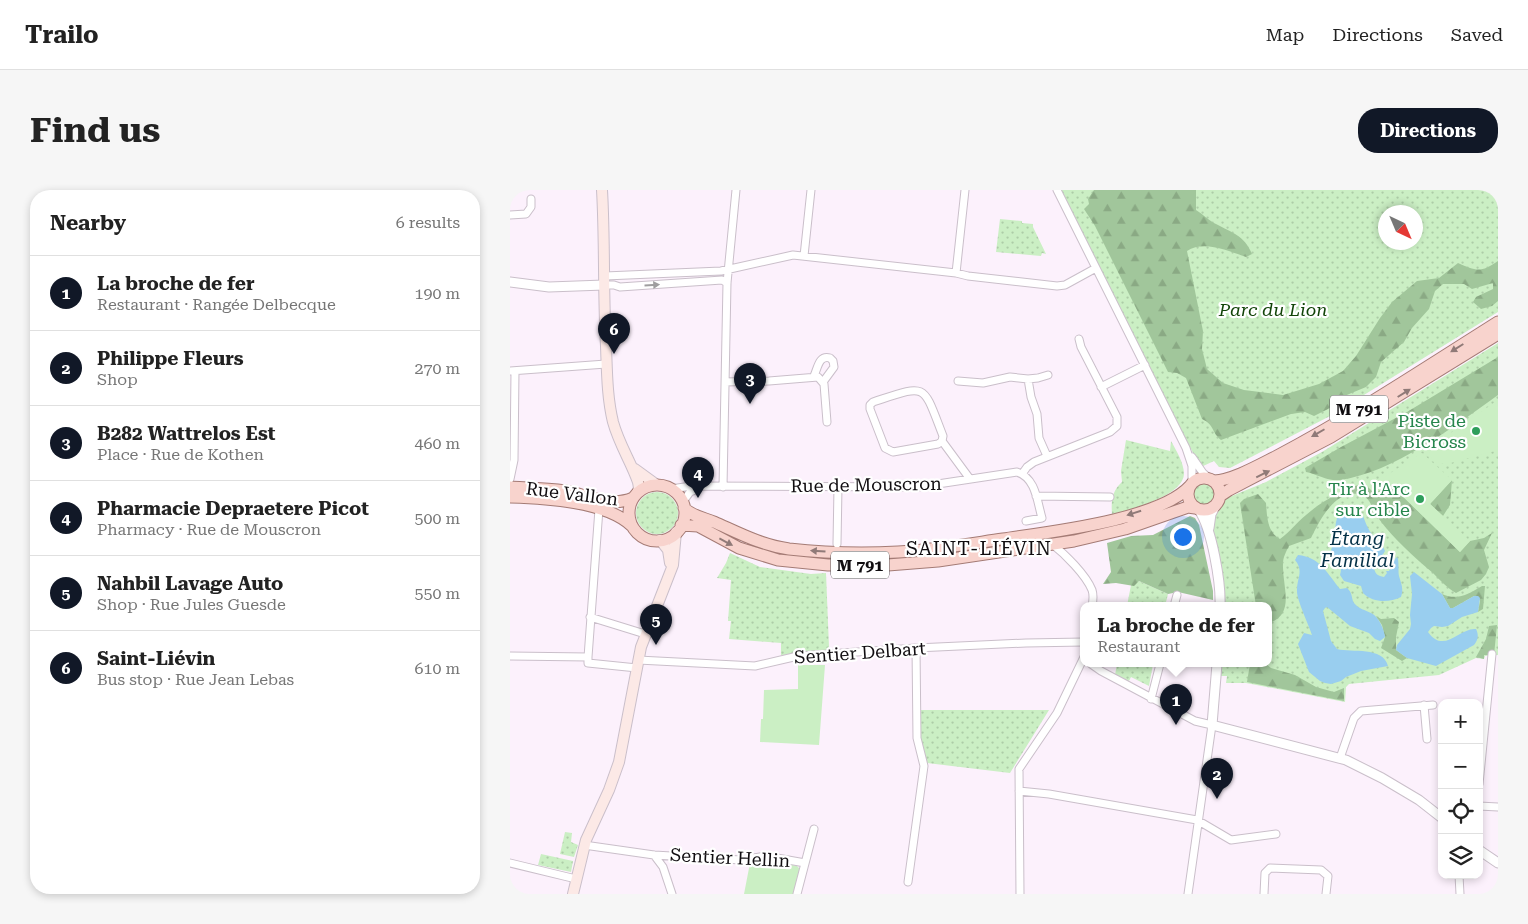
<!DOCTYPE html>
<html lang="en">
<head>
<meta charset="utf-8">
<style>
	:root { --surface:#fff; --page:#f6f6f6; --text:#222; --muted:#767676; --line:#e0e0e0; --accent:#111827 }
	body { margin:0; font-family:"Roboto Serif",serif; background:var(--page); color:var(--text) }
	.controls { position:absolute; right:15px; bottom:15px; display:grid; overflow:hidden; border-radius:10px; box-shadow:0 2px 8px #0003 }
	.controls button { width:45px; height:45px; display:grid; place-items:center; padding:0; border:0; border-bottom:1px solid var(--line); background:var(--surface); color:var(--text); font:25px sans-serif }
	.compass { position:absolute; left:868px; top:15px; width:45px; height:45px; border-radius:50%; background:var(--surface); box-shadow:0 2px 8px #0003; rotate:136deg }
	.you { position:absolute; left:672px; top:346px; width:18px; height:18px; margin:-12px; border:4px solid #fff; border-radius:50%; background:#1a73e8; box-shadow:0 0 0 8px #1a73e833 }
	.badge { display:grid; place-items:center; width:32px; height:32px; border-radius:50%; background:var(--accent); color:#fff; font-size:16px; font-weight:700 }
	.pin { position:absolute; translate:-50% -41px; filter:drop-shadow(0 1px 2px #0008) }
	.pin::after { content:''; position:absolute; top:26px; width:18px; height:15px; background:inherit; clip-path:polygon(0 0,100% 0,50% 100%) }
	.popup { position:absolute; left:570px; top:412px; width:192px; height:65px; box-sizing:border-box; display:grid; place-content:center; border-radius:10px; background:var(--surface); filter:drop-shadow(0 1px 4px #0005); font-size:16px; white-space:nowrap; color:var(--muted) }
	.popup b { font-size:19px; color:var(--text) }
	.popup::after { content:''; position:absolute; left:50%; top:100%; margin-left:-10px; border:10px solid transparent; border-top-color:var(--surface) }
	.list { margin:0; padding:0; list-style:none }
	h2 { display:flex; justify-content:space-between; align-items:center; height:65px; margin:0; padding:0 20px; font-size:21px }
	h2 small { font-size:16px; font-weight:400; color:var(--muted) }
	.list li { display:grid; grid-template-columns:32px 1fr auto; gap:15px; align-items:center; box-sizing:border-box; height:75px; padding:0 20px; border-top:1px solid var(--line) }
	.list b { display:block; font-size:19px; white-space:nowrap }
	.list p { margin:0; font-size:16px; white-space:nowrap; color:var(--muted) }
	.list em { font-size:16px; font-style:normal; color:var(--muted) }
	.icon { flex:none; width:28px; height:28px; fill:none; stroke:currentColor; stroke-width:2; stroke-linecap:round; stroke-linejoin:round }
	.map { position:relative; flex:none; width:988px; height:704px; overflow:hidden; border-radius:20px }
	header { display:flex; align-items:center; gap:30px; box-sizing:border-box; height:70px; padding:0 25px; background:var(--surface); border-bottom:1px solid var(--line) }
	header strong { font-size:24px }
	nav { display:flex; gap:28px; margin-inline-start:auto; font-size:18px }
	.intro { display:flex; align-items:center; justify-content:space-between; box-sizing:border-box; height:120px; padding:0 30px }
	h1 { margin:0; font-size:35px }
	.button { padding:12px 22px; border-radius:20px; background:var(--accent); color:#fff; font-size:18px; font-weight:700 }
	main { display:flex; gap:30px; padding:0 30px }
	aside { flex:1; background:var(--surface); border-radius:20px; box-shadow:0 2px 8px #0003 }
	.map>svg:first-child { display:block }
	.grass { fill:url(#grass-dots); fill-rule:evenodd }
	.forest { fill:url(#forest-firs) }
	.garden { fill:#cbefc4 }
	.water { fill:#99ceef }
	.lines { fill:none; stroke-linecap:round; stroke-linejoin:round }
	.minor-casing { stroke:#cabfca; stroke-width:9 }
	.tertiary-casing { stroke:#cabfca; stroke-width:11 }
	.secondary-casing { stroke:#cabfca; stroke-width:12 }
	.primary-casing { stroke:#a47b75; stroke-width:13 }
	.minor { stroke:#fff; stroke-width:7 }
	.tertiary { stroke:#fff; stroke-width:9 }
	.secondary { stroke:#fce9e6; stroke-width:10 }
	.primary { stroke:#f8d3cd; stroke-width:11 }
	.oneway { fill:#9f9e9f }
	.oneway2 { fill:#907a78 }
	.leisure-dot { fill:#2e9e5b; stroke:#fff; stroke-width:2 }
	.labels { text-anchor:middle; stroke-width:4.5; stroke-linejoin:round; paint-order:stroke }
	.shield { fill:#fff; stroke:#585658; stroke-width:1 }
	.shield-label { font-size:16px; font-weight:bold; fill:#100d10 }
	.park-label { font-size:18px; font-style:italic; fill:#124408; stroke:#fff }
	.leisure-label { font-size:18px; fill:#27864d; stroke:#fff; text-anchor:end }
	.street-label { font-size:18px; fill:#100d10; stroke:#fff }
	.water-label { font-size:19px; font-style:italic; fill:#043147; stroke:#fff }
	.neighbourhood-label { font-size:19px; letter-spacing:1px; fill:#100d10; stroke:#fff }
</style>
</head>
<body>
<header>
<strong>Trailo</strong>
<nav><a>Map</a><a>Directions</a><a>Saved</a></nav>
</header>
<div class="intro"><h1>Find us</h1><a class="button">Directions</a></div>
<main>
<aside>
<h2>Nearby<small>6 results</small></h2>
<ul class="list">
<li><span class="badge">1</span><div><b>La broche de fer</b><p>Restaurant · Rangée Delbecque</p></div><em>190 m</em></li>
<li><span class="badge">2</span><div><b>Philippe Fleurs</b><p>Shop</p></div><em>270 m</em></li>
<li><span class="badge">3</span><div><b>B282 Wattrelos Est</b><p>Place · Rue de Kothen</p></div><em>460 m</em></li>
<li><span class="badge">4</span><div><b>Pharmacie Depraetere Picot</b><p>Pharmacy · Rue de Mouscron</p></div><em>500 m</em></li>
<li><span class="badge">5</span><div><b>Nahbil Lavage Auto</b><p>Shop · Rue Jules Guesde</p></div><em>550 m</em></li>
<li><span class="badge">6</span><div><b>Saint-Liévin</b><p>Bus stop · Rue Jean Lebas</p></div><em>610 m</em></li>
</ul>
</aside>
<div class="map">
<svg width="988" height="704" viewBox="0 0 988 704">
	<defs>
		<pattern id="grass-dots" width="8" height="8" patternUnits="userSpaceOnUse" patternTransform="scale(1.25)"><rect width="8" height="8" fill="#cbefc4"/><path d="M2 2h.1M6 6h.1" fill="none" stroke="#adcca7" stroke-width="1.8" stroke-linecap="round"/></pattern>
		<pattern id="forest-firs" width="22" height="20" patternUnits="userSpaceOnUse" patternTransform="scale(1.25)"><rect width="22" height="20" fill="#a1c69b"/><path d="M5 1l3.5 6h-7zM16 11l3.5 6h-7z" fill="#8aa984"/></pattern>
	</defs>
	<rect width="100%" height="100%" fill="#fcf1fc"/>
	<path class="grass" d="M551,0H988V122L820,226L720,278L709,277L704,271L691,277L676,250ZM876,22H906V52H876Z
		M490,29L512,31V33L523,34V37L536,64L532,63L531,66L486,62Z
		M988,153V465L975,466L974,469L966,468L929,485L839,494L836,497L835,512L736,493H716L717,486H710L711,474H758V416H713L702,333L705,322L717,308L756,292L812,262Z
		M616,250L660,261L661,251C666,260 674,273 674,284C673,306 620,320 602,324C601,311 602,301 612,292L611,281Z
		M682 304a12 12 0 1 1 24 0a12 12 0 1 1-24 0Z
		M126 323a21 21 0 1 1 42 0a21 21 0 1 1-42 0Z
		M220,363L250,377L301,384L316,383L319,457L315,463L271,465V453L219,449L221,431H218L221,390L207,388L216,373Z
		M629,391L658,404L655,416H617L621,395Z
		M607,474H643L639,496L621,487L619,491L605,485Z
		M410,520H539L500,583L417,573C408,556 410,538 410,520Z
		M55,642L62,643L61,652L68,655L64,667L50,664Z
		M31,664L63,671L61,682L28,675Z"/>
	<path class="forest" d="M584,0H686V20C693,24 699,31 706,34C722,43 734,45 742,64L736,67C718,61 694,50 677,61L693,141L692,159L697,179L713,193L734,200L773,205L809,194L833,181L846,166L870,128L882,112L907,91L929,88L948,73C966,81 971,83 988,71V111L982,116L971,119L963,112L966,107L983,99V93L962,99L954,94H933L925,101L919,119L902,138L894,152L871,172L866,187L856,197L832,207L818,219L804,226L795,222L781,224L711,250C701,242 705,235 692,229L676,188L667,183L658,182L585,36L574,19L579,14L578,9Z
		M988,167V205C945,236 882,283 830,290C820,292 806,284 796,282L795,278L831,257L897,222Z
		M942,290L940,315L933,326L920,314Z
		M854,293L858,297L879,293L950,362L960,351L974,348L982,343L974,360L979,377L976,384L971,390L946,403C937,398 930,390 923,383C904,367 884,349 869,329C862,321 861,305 848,304C824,301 810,330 801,348L779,356C776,362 773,367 773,374C772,396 786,424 759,433L758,416H746L730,313L734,309L748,304L756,313C757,326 757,342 770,349C781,341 786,333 796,325C813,310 833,300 854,293Z
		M680,326L685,328L689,335L703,401V410L668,402L658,404L629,391L624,396L606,393L593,394L601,382L597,353L621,346L643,345Z
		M972,396H975L973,419L968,422L970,411L968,406H964L943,418H940L932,404C947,411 959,404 972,396Z
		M866,426L871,429L884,428L889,432L886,447V460L897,468L892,471L871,458L875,447L872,435Z
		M987,435L984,465H974V469L966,467L976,449L979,436Z
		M740,474H756L761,478L785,485L806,497L824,502L834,498V511L737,492Z"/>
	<path class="garden" d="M988,210V260L937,274C928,275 917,269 919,258Z
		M912,263L942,290L920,314L960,351L950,362L879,293L865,304L858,297Z
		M288,475H315L309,555L250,552L251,529H253L254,500L288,499Z
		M257,670L287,676L290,679L283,704H234L240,673Z"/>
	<path class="water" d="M846,317C853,322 854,330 858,338C862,347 872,352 875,361L864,378C865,384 868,386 874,387L877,383L876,381H879L885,369L887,367L888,369C889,375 888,381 889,386C891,394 894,398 891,407C879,413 863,413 853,403L851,396L834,391L830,385C834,373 823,370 821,360C831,339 816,322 846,317Z
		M788,365C810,367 817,383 830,399L837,398C843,403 841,408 844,413C849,419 855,420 861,423C869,427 874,439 875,447L870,451L865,449L859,443L840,436L817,417L815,418L813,421L821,451L827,459C842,463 873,456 878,476L851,481L836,487L831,491L821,494L815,493L810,491L799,482L788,454L794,443L802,445C799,435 786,409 787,400C787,388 794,381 785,370Z
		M904,382L932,404L940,418H943L964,406H968L970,408L968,422L952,427L938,436L932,437L924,436L921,438L918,442C934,465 950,437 966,439C969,445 968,450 964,455L926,476L897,468L886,460L887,455L900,439L901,434L900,425L902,404L900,386Z"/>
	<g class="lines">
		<g class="minor-casing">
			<path id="minor" d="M547,0L676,258L682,276V293
				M0,25L16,24L21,17V9
				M294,66L301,0
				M446,83L455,0
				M95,86L211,81L283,65L446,83L458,86L547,96L555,95L586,78
				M94,95H104L110,97L212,90L217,93
				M0,181L96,174
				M304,186C308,177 309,165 320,168L323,171L324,177L313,192
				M448,191L473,193L500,187L518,189
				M215,192L259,191L308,187L314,194L317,232
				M591,197L635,175
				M432,251L428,254L383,262L375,258L360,219V215L363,212C418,194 412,192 433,246L432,251L460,289
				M537,266L529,248L527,224L521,207L518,189L528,188L538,185
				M682,267L693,283L701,290
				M512,284L517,277L524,272L600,242L607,236V227L571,157L569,149
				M0,289L4,270L5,181
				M213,297L217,93L226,0
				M161,299L181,296L408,297L507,282C526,288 527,311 532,328L516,331
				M526,306L600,307
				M172,313L180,302L188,299
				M327,354L328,297
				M542,354C555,364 576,385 582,400C584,406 583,411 582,416
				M664,416L667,405
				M80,427L135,444
				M0,466L78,467V473L127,478
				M78,467L89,319
				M128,470L245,476L288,466L406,458L516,453L574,452
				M581,474L591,481L685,531L702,535L678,704
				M641,509L650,474
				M914,515L917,549
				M830,568L844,528L851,521L923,515
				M969,594L982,464
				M509,601L539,604L687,630L721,650L766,644
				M969,616L988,617
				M74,655L144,665L231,670L256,666L295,673
				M144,665L153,677L162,704
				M0,673L66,689
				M949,685L950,704
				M398,692L414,576L407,548L406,458
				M287,704L304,639
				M510,704L509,579L547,523L574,467
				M754,704L755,683L760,678L811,680L818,686L816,704"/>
		</g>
		<g class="tertiary-casing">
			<path id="tertiary" d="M0,92L39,97L94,95
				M689,320C702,339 711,393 710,416
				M699,338L701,324L706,315
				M707,474L702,535L836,570L872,588L909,610L932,628
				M969,660L988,673"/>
		</g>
		<g class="secondary-casing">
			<path id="secondary" d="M92,0C95,52 93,104 96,156C97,182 97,207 103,232C109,254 121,272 128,292L129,298L127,303
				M125,279L147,295
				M150,350L158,360L160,373
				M63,704L76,650L99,600L109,572L131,457L163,375L166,342"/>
		</g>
		<g class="primary-casing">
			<path id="primary" d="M678 304a16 16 0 1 1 32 0a16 16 0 1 1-32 0Z
				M704,291C723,290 749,275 767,266C843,226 915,178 988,132
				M119 323a28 28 0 1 1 56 0a28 28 0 1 1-56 0Z
				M0,297C18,298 37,298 55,301C78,305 100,318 123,308
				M710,306L719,300L821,247L988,144
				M0,307C35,308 96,311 122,336
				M174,318C182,326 194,328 204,332C229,343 251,355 279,359C315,363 352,364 388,362C423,360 458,354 493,349C539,342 649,330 680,296
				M171,335L188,336L229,358L268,370L318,375H378L428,371L564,351L615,339L678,317L685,318"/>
		</g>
		<use href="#minor" class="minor"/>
		<use href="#tertiary" class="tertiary"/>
		<use href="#secondary" class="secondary"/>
		<use href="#primary" class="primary"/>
	</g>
	<defs><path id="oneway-solid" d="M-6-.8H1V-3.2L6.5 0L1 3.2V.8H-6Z" transform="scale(1.25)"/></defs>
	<use class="oneway" href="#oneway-solid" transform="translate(142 95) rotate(-3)"/>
	<g class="oneway2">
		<use href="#oneway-solid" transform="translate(947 158) rotate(148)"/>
		<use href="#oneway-solid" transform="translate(894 203) rotate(-32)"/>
		<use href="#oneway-solid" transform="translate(808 243) rotate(150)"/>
		<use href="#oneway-solid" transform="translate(753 284) rotate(-26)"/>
		<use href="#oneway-solid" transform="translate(624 323) rotate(162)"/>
		<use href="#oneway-solid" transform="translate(216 352) rotate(28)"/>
		<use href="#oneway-solid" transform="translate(308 361) rotate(-176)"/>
	</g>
	<g class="leisure-dot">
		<circle cx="966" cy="241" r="5"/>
		<circle cx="910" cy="309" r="5"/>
	</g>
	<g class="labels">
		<g class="shield">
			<rect x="820" y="205.5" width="58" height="27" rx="4"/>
			<rect x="321" y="361.5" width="58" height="27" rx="4"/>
		</g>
		<g class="shield-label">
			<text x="849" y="225">M 791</text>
			<text x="350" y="381">M 791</text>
		</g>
		<g class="park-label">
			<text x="763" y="126">Parc du Lion</text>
		</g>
		<g class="leisure-label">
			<text x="956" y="237">Piste de<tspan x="956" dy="21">Bicross</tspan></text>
			<text x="900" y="305">Tir à l'Arc<tspan x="900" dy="21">sur cible</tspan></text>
		</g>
		<g class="street-label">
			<text transform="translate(356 295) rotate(-1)" y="6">Rue de Mouscron</text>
			<text transform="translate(62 304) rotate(7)" y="6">Rue Vallon</text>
			<text transform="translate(350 463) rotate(-4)" y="6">Sentier Delbart</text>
			<text transform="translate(220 668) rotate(3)" y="6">Sentier Hellin</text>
		</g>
		<g class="water-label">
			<text x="847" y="355">Étang<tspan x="847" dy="22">Familial</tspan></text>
		</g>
		<g class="neighbourhood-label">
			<text x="469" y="365">SAINT-LIÉVIN</text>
		</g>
	</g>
</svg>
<div class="controls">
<button>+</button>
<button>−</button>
<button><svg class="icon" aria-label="locate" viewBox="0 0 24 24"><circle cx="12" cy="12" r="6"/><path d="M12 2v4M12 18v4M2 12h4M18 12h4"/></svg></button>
<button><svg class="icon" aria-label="layers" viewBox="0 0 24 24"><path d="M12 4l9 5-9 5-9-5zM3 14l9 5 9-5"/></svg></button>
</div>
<svg class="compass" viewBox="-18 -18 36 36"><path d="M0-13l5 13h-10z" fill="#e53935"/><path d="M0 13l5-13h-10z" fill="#767676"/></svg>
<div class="you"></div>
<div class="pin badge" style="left:666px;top:535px">1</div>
<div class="popup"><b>La broche de fer</b>Restaurant</div>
<div class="pin badge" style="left:707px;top:609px">2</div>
<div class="pin badge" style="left:240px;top:214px">3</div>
<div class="pin badge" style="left:188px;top:308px">4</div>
<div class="pin badge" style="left:146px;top:455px">5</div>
<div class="pin badge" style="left:104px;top:164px">6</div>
</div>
</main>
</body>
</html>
